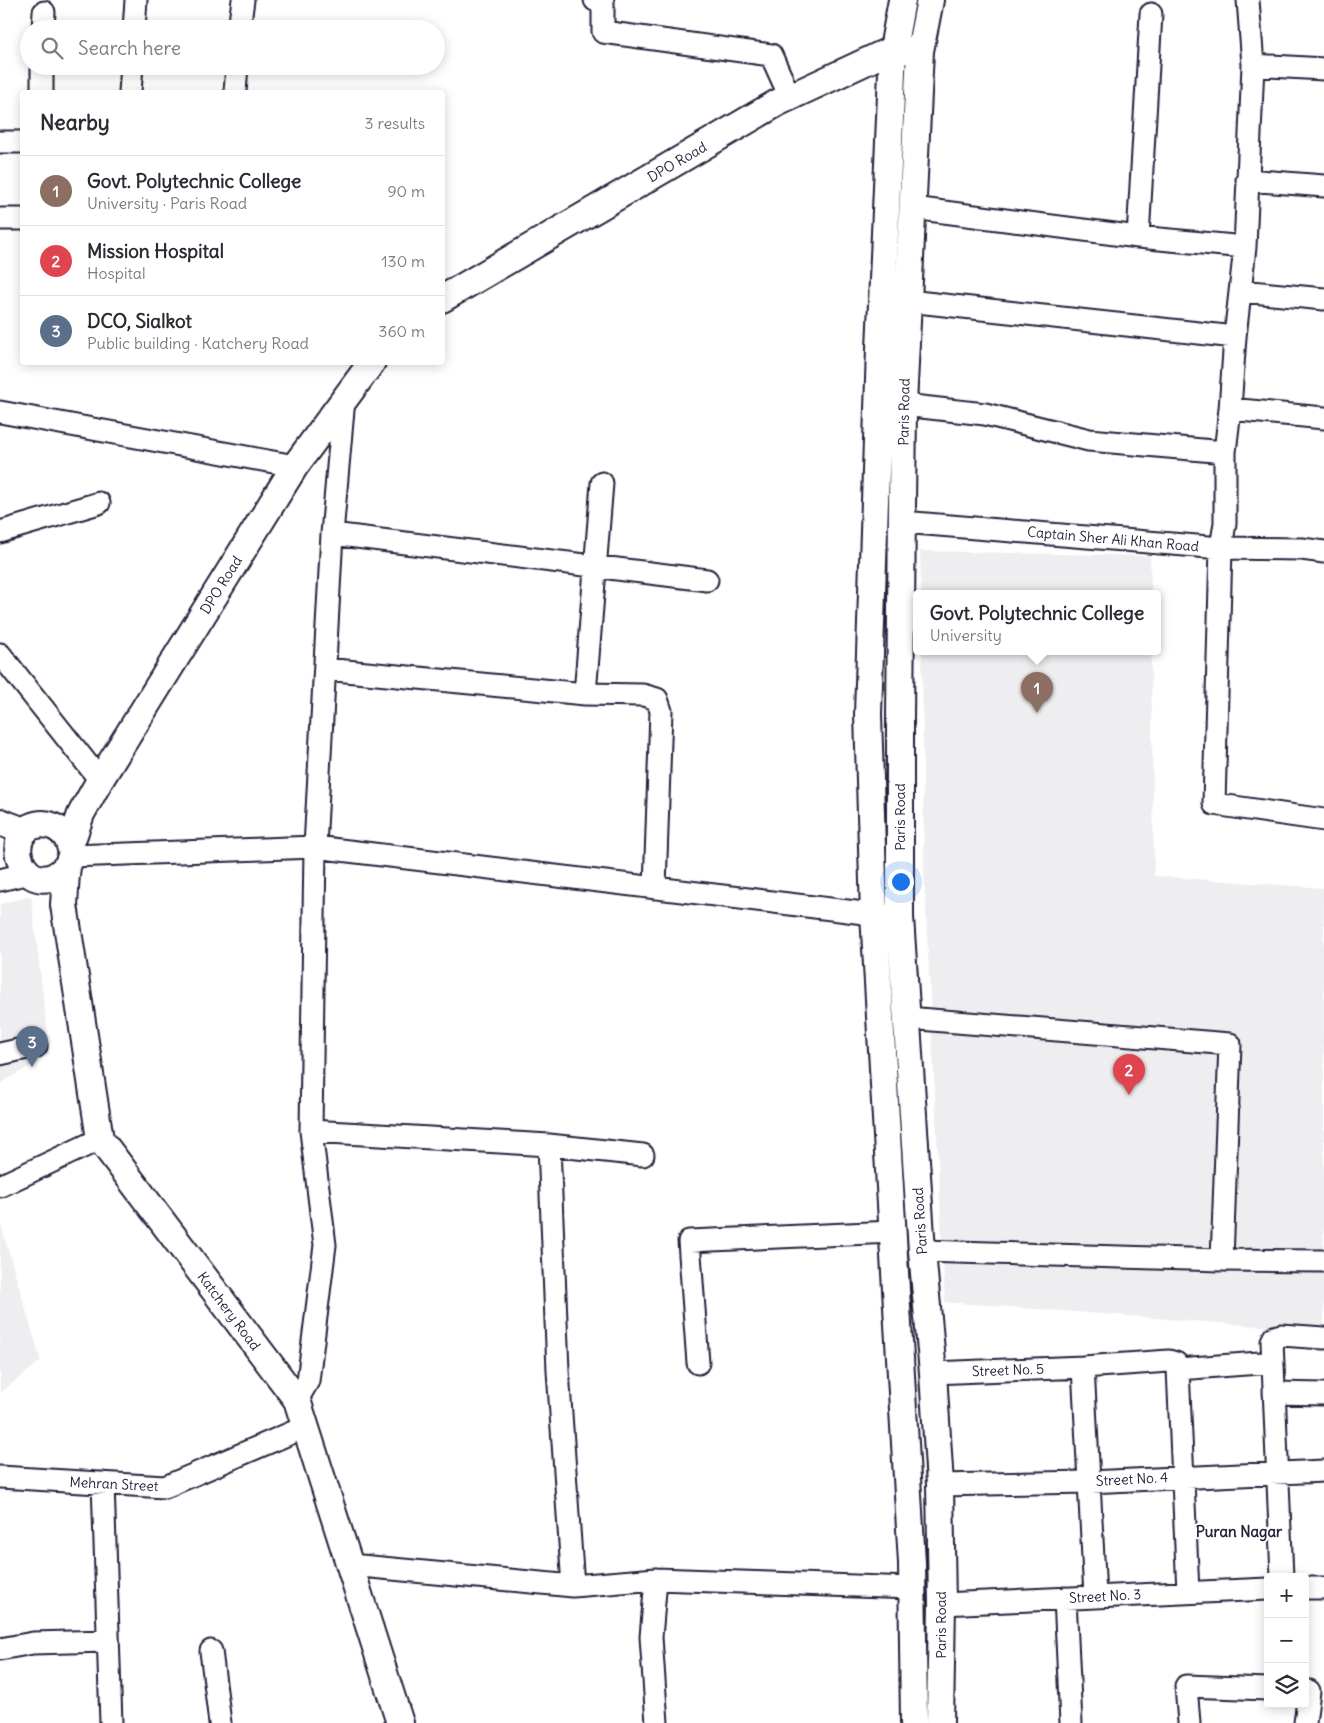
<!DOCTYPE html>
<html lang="en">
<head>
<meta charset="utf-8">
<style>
	:root { --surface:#fff; --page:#f7f7f7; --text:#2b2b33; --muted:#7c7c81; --line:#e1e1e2; --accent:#d93025 }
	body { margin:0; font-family:Delius,sans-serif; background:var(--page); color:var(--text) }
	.controls { position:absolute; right:15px; bottom:15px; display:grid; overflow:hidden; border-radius:5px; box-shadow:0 2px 12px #0003 }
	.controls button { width:45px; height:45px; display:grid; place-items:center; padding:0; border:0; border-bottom:1px solid var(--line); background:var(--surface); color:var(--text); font:25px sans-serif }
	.you { position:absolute; left:900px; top:881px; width:18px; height:18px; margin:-12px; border:4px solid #fff; border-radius:50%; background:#1a73e8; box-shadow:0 0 0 8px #1a73e833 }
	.badge { display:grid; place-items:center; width:32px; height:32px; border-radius:50%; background:var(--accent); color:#fff; font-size:16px; font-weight:700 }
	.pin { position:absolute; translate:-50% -41px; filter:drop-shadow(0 1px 2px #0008) }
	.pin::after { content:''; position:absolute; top:26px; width:18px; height:15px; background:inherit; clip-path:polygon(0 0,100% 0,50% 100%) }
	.popup { position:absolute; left:913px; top:590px; width:248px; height:65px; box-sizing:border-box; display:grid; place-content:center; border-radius:5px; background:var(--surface); filter:drop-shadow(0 1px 4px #0005); font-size:16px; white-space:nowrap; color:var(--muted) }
	.popup b { font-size:19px; color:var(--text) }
	.popup::after { content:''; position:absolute; left:50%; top:100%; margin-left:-10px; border:10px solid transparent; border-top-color:var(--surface) }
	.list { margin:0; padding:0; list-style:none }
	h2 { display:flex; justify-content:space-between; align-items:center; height:65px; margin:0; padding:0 20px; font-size:21px }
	h2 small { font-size:16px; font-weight:400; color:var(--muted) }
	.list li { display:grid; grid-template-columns:32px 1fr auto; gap:15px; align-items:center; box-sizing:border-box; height:70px; padding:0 20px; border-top:1px solid var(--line) }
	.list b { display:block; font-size:19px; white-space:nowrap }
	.list p { margin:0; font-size:16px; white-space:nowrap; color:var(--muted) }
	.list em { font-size:16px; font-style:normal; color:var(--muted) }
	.icon { flex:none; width:28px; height:28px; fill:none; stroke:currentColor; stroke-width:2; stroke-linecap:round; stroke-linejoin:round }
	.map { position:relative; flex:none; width:1324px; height:1723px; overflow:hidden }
	.search { position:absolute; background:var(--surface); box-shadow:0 2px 12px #0003; left:20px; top:20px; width:425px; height:55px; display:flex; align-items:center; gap:12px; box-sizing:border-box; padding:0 18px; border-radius:28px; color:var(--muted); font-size:19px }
	.panel { position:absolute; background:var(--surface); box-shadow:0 2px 12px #0003; left:20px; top:90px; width:425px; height:275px; border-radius:5px }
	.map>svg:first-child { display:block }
	.built { fill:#eeeef1 }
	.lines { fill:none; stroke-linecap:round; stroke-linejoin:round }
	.minor-casing { stroke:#22223b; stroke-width:25 }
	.major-casing { stroke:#22223b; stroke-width:30 }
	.minor { stroke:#fff; stroke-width:21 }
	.major { stroke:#fff; stroke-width:26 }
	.labels { text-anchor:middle; stroke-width:4; stroke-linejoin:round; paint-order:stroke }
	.street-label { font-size:14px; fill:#22223b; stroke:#fff }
	.neighbourhood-label { font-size:15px; font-weight:bold; fill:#22223b; stroke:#fff }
</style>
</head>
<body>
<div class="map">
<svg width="1324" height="1723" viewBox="0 0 1324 1723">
	<rect width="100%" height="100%" fill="#fff"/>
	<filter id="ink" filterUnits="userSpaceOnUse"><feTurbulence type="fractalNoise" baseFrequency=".02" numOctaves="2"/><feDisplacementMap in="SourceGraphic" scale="10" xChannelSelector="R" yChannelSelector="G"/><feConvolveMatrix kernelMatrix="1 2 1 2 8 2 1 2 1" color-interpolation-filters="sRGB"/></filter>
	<g filter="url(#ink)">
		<path class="built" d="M920,551L1150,556L1151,594H921Z
			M922,652H1151L1154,876L1324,888V1331L945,1302L924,870Z
			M31,896L50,1054L0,1084V904Z
			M0,1222L41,1361L0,1393Z"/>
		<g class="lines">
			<g class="minor-casing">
				<path id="minor" d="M595,0L603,2V32L771,55L790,97
					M1248,0L1253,65L1245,247L1235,337L1230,409L1225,452V523L1221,548L1214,804L1324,820
					M43,29L44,12
					M134,29L136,0
					M239,29L243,0
					M1253,65L1324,69
					M42,92V66
					M130,92L132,66
					M235,92L237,66
					M0,142H22
					M1247,180L1324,186
					M913,208L1138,237L1245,247
					M0,219H22
					M1138,237L1151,14
					M1241,291L1324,299
					M908,301L1235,337
					M903,405L985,414L1089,440L1225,452
					M1230,409L1324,418
					M0,412L295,466
					M902,522L1221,548L1302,549L1324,552
					M0,532L99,503
					M332,534L707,580
					M0,654L100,780
					M325,669L585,694L643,695L657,699L661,711L655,888
					M585,694L602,483
					M71,856L315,847L889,916
					M0,880L25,874
					M907,1018L1230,1044L1222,1260
					M0,1054L36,1046
					M311,1131L549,1145L643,1155
					M549,1145L558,1371L573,1586
					M0,1186L100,1139
					M922,1251L1222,1260L1324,1261
					M698,1363L689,1241L893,1232
					M1178,1369L1273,1362
					M933,1373L1083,1367
					M1274,1393L1324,1394
					M297,1400L308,1381L325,1245L311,1131L315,847L332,534L344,399
					M0,1477L165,1487L305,1427
					M103,1483L111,1723
					M940,1485L1089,1482L1324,1471
					M350,1565L573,1586L656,1579L912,1588
					M1282,1577L1272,1341L1274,1337L1281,1335L1324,1338
					M656,1579L651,1637L657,1723
					M1305,1588H1324
					M1095,1596L1083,1367L1169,1361L1176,1363L1178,1369L1188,1592
					M1065,1598L1071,1723
					M942,1604L1268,1589
					M0,1649L33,1643L107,1641
					M211,1651L220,1723
					M1189,1723L1186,1686L1268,1689
					M1305,1723L1309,1691"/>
			</g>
			<g class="major-casing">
				<path id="major" d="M902,0L893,49L880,349L868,714L874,914L912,1563L914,1723
					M930,0L920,51L903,405L900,717V917L922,1251L933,1373L940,1485L942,1604L940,1723
					M442,299L777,103L893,49L909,50
					M0,822L24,831
					M70,846L81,814L100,780L295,466L372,362
					M67,866C33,904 0,847 30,827C37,824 45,823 52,826C64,830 73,843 71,856C70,860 68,863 67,867C65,879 65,893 64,905L100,1139L297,1400L400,1723"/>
			</g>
			<use href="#minor" class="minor"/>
			<use href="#major" class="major"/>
		</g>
	</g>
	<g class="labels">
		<g class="street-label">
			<text transform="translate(677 162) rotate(-30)" y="5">DPO Road</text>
			<text transform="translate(904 412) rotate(-89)" y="5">Paris Road</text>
			<text transform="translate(1113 539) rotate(5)" y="5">Captain Sher Ali Khan Road</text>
			<text transform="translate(221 585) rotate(-58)" y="5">DPO Road</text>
			<text transform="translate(900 817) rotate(-90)" y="5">Paris Road</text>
			<text transform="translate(920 1221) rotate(-94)" y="5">Paris Road</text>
			<text transform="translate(229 1311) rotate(53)" y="5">Katchery Road</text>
			<text transform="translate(1008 1370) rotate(-2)" y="5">Street No. 5</text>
			<text transform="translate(1132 1479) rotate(-3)" y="5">Street No. 4</text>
			<text transform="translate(114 1484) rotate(3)" y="5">Mehran Street</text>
			<text transform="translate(1105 1596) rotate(-3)" y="5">Street No. 3</text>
			<text transform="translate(941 1625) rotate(-90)" y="5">Paris Road</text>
		</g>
		<g class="neighbourhood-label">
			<text x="1239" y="1537">Puran Nagar</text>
		</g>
	</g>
</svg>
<div class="controls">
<button>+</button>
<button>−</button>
<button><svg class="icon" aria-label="layers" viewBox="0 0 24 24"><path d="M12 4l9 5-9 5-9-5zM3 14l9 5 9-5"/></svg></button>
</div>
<div class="you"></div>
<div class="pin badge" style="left:1037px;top:713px;background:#8d6e63">1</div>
<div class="popup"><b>Govt. Polytechnic College</b>University</div>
<div class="pin badge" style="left:1129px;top:1095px;background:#e0444e">2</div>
<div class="pin badge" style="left:32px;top:1067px;background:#5c6f8a">3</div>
<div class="search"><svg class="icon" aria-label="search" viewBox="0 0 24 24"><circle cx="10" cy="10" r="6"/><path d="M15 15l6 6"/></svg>Search here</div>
<section class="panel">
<h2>Nearby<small>3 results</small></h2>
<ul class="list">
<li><span class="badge" style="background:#8d6e63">1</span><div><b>Govt. Polytechnic College</b><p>University · Paris Road</p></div><em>90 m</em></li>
<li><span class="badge" style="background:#e0444e">2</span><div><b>Mission Hospital</b><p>Hospital</p></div><em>130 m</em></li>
<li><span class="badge" style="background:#5c6f8a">3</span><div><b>DCO, Sialkot</b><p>Public building · Katchery Road</p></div><em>360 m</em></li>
</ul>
</section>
</div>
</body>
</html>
